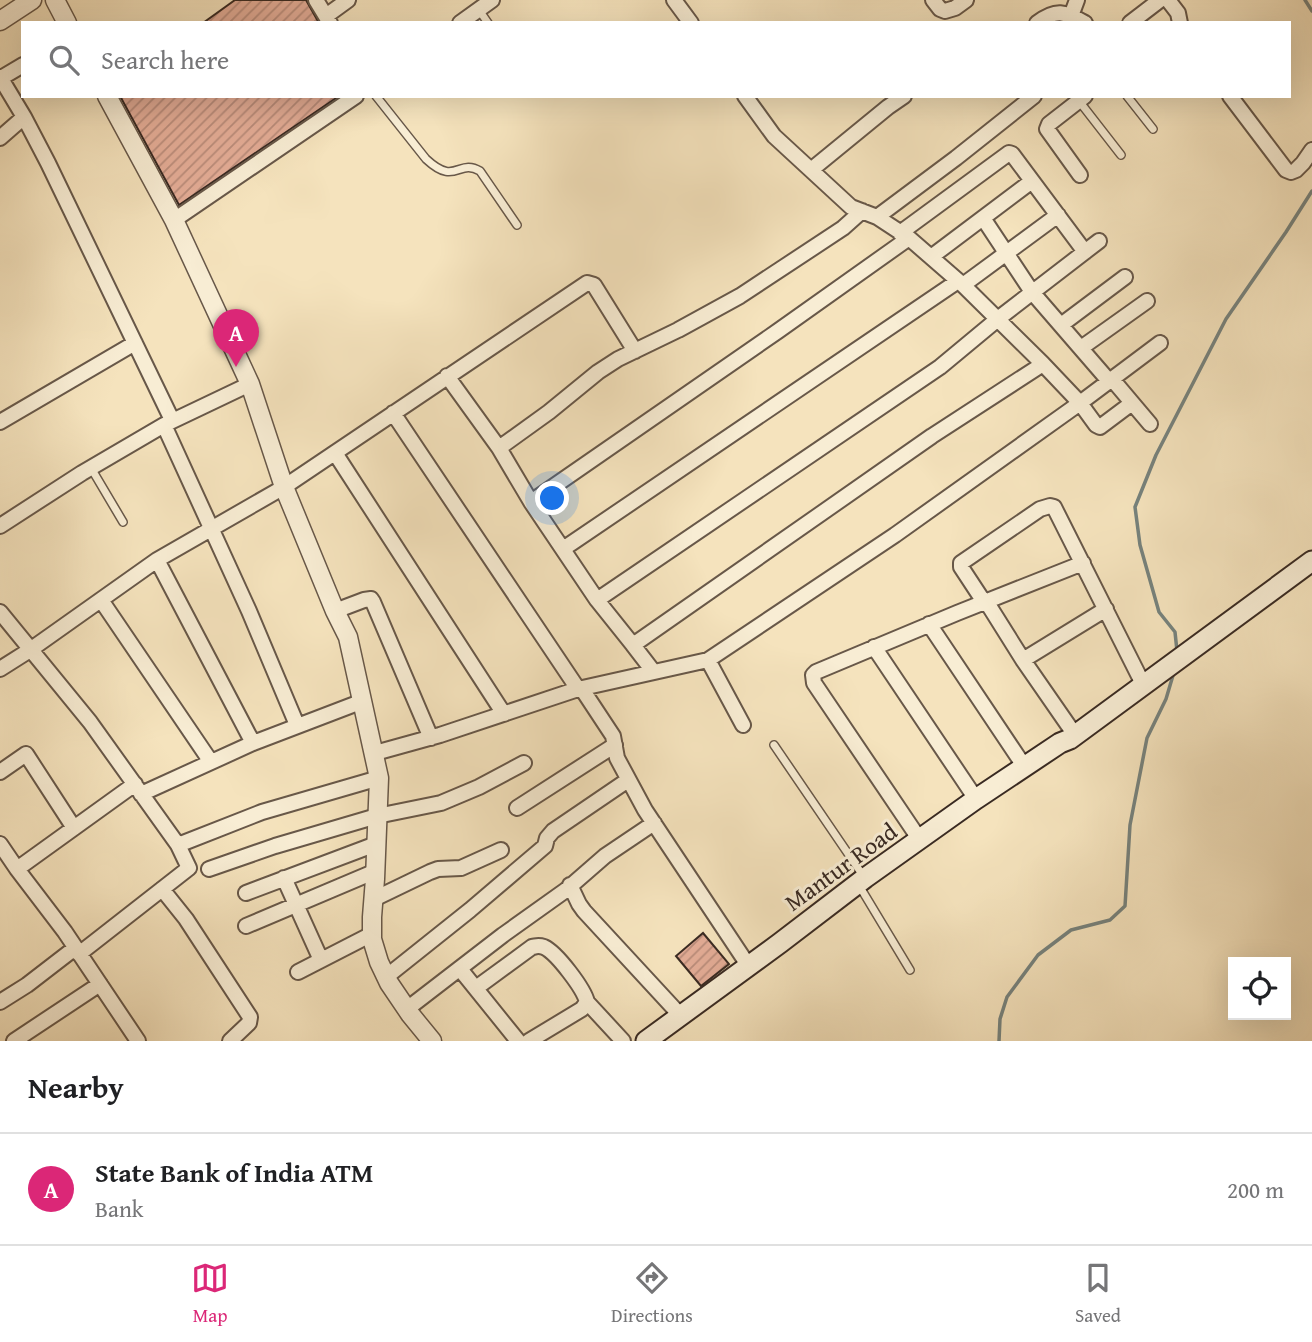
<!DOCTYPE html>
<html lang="en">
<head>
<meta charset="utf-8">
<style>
	:root { --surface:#fff; --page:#f2f2f2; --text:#202124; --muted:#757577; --line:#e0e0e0; --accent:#db2777 }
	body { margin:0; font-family:"Gentium Book Plus",serif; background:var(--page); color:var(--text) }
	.controls { position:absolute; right:21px; bottom:21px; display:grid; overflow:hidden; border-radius:0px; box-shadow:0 7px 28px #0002 }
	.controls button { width:63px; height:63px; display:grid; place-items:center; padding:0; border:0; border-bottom:2px solid var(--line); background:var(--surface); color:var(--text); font:35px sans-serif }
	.you { position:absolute; left:553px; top:499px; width:24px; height:24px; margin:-18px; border:5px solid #fff; border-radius:50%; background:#1a73e8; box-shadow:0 0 0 10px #1a73e833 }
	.badge { display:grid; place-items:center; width:46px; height:46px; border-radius:50%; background:var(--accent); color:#fff; font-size:23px; font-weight:700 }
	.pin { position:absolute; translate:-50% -58px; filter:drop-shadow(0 2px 4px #0008) }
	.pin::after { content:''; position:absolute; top:37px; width:24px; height:21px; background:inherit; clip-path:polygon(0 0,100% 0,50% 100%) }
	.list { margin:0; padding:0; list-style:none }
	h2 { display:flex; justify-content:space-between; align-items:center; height:91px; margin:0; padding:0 28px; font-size:30px }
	h2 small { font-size:23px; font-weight:400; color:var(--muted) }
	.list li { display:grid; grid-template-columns:46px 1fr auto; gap:21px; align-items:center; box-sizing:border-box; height:112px; padding:0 28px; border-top:2px solid var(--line) }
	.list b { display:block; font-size:26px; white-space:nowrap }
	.list p { margin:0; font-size:23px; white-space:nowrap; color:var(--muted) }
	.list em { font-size:23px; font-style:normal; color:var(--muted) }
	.icon { flex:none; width:38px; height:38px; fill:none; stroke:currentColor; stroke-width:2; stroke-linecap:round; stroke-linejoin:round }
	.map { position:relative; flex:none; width:1312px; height:1041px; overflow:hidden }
	.search { position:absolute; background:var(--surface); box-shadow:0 7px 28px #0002; left:21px; right:21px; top:21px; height:77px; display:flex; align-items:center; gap:18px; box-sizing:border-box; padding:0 24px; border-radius:0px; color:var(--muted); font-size:26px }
	.sheet { height:203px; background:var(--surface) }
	nav { display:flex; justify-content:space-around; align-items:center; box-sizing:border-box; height:98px; border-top:2px solid var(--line); background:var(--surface); font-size:19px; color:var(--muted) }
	nav a { display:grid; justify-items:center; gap:4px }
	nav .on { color:var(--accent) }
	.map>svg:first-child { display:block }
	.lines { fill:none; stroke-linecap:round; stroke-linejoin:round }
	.stream { stroke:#76827d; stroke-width:3.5 }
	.building { fill:url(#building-hatch); stroke:#392a22; stroke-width:2 }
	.service-casing { stroke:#685849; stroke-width:10 }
	.minor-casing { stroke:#685849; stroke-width:18 }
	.tertiary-casing { stroke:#685849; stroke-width:21 }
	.secondary-casing { stroke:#392a22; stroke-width:23 }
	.service { stroke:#f8edd4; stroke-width:7 }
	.minor { stroke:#f8edd4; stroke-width:14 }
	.tertiary { stroke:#f8edd4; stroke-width:18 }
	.secondary { stroke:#f8edd4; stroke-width:19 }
	.labels { text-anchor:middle; stroke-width:6; stroke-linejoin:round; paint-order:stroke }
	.street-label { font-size:24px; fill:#392a22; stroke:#f8edd4 }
</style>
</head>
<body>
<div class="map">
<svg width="1312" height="1041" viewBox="0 0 1312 1041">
	<defs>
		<pattern id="building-hatch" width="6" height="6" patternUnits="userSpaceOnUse" patternTransform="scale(1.75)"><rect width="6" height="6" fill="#e3ac96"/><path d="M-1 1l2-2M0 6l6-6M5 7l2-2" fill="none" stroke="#b98c7a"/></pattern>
	</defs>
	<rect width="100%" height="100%" fill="#f5e3bd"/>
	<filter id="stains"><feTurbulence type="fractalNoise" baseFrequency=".00286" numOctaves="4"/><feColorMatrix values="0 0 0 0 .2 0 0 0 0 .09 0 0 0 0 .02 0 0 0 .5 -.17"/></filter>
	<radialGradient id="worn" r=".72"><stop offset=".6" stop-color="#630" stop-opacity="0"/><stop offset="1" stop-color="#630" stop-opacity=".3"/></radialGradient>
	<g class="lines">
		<path class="stream" d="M1305,0L1312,11
			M1177,651L1175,632L1159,612L1140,545L1135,507L1156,455L1226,319L1286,232L1312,191
			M999,1041L1000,1019L1007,997L1038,955L1071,930L1110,920L1125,906L1130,825L1147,738L1166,699L1174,672"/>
	</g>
	<path class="building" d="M235,0H306L319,23H203Z
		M120,96H339L179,205Z
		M703,933L729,964L701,986L676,956Z"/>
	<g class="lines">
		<g class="service-casing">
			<path id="service" d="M479,10L488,23
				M376,96L426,159C456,187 458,158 480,171L517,225
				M1127,96L1153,129
				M1079,101L1121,155
				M91,468L123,522
				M774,745L864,877
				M863,892L910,970"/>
		</g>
		<g class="minor-casing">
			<path id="minor" d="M316,0L330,23
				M674,0L691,23
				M933,0L940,9L945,11L955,8L966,0
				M1168,0L1178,13L1180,23
				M326,16L348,0
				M1071,16L1077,0
				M460,23L492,0
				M1037,23C1057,8 1064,12 1085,23
				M1130,23L1160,0
				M0,77L24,117L48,163L172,420
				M1,78L23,65
				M745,96L774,136L851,207L877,217L909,238L963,285L1043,364
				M1230,96L1286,170L1291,172L1296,170L1303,163L1312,150
				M0,138L24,117
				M811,170L888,107L904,96
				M1080,175L1047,129L1049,124L1085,96
				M877,217L956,158L1034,96
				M983,218L1032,292L1109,381
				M174,220L356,96
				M900,233L1009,153L1012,154L1085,252
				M931,257L1032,181
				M963,285L1058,215
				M1061,325L1125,277
				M1081,348L1147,301
				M447,376L499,448L531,502
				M1112,379L1150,424
				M1132,403L1100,427L1096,425L1080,403L1160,343
				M393,413L578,689
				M0,422L135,343
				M164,425L249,611L297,725
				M499,448L549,412L598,372L618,359L678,330L740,296L843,228L862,211
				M335,453L504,714
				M0,526L82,473L164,425L250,384
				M563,549L958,281
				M157,560L253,743
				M101,600L211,762
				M597,600L940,367L999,318L1099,241
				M986,601L1023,660L1075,735
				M984,602L961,567V563L1040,509L1050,506L1054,507L1143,684
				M335,611L364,600L371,599L373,602L431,738
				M0,612L90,722L178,845L189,868L79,954
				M929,624L1024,766
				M633,645L597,600L531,502L778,331L909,238
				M874,647L976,799
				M1023,660L1106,609
				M0,669L30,650L157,560L284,487L587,283L594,285L635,351
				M653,671L633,645L932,436L1043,364L1080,403L895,535L708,660
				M582,689L613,736L617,758L645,810L748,965
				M375,753L440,735L578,689L708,660L743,725
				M0,772L26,754L74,828
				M141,794L253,743L363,701
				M517,808L615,745
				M920,840L814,683L813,675L816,672L957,613L1083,563
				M0,844L17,869L65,932L138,1041
				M178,845L262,812L379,778
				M17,869L135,784
				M209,869L275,846L377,816L441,803L479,787L524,763
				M284,878L321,960
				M570,885L579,904L584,911L681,1016
				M162,889L186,919L250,1017L249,1023L230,1041
				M246,893L376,844
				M374,899L430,872L438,869L461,868L501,850
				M246,926L376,871
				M460,969L518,1041
				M298,972L372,934
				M386,977L470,910L545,846L547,838L553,831L628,780
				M476,988L532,947C538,946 538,945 544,947C557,953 584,989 587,1002L582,1009L529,1041
				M0,1002L27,985L75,948
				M587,1002L623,1041
				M407,1009L503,935L566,890L605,856L654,823
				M14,1041L100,984"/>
		</g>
		<g class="tertiary-casing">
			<path id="tertiary" d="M55,0L67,23
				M0,21L32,0
				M107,96L174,220L250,384L284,487L335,611L348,637L379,778L375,879L372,917V939L379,962L389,983L410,1014L432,1041"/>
		</g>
		<g class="secondary-casing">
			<path id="secondary" d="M646,1041L780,943L865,878L976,799L1060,743L1070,739L1312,561"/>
		</g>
		<use href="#service" class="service"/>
		<use href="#minor" class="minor"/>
		<use href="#tertiary" class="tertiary"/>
		<use href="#secondary" class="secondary"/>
	</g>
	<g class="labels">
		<g class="street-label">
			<text transform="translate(841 867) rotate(-36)" y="8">Mantur Road</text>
		</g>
	</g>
	<rect width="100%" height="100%" filter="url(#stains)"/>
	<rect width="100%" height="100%" fill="url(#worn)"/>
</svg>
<div class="controls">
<button><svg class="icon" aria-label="locate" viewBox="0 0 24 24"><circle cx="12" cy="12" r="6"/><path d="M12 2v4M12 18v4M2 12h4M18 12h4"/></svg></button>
</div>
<div class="you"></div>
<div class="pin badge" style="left:236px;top:367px">A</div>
<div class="search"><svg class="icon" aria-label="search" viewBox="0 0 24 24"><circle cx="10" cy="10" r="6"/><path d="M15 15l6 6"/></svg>Search here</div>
</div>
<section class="sheet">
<h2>Nearby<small></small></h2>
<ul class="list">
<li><span class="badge">A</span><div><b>State Bank of India ATM</b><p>Bank</p></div><em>200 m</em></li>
</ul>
</section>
<nav>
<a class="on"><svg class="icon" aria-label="map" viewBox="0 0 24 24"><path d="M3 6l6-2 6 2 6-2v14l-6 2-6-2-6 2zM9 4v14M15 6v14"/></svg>Map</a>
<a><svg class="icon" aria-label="directions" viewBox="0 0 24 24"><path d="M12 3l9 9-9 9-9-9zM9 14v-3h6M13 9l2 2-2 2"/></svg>Directions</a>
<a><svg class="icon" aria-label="saved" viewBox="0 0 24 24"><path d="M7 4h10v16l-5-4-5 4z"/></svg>Saved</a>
</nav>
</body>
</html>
